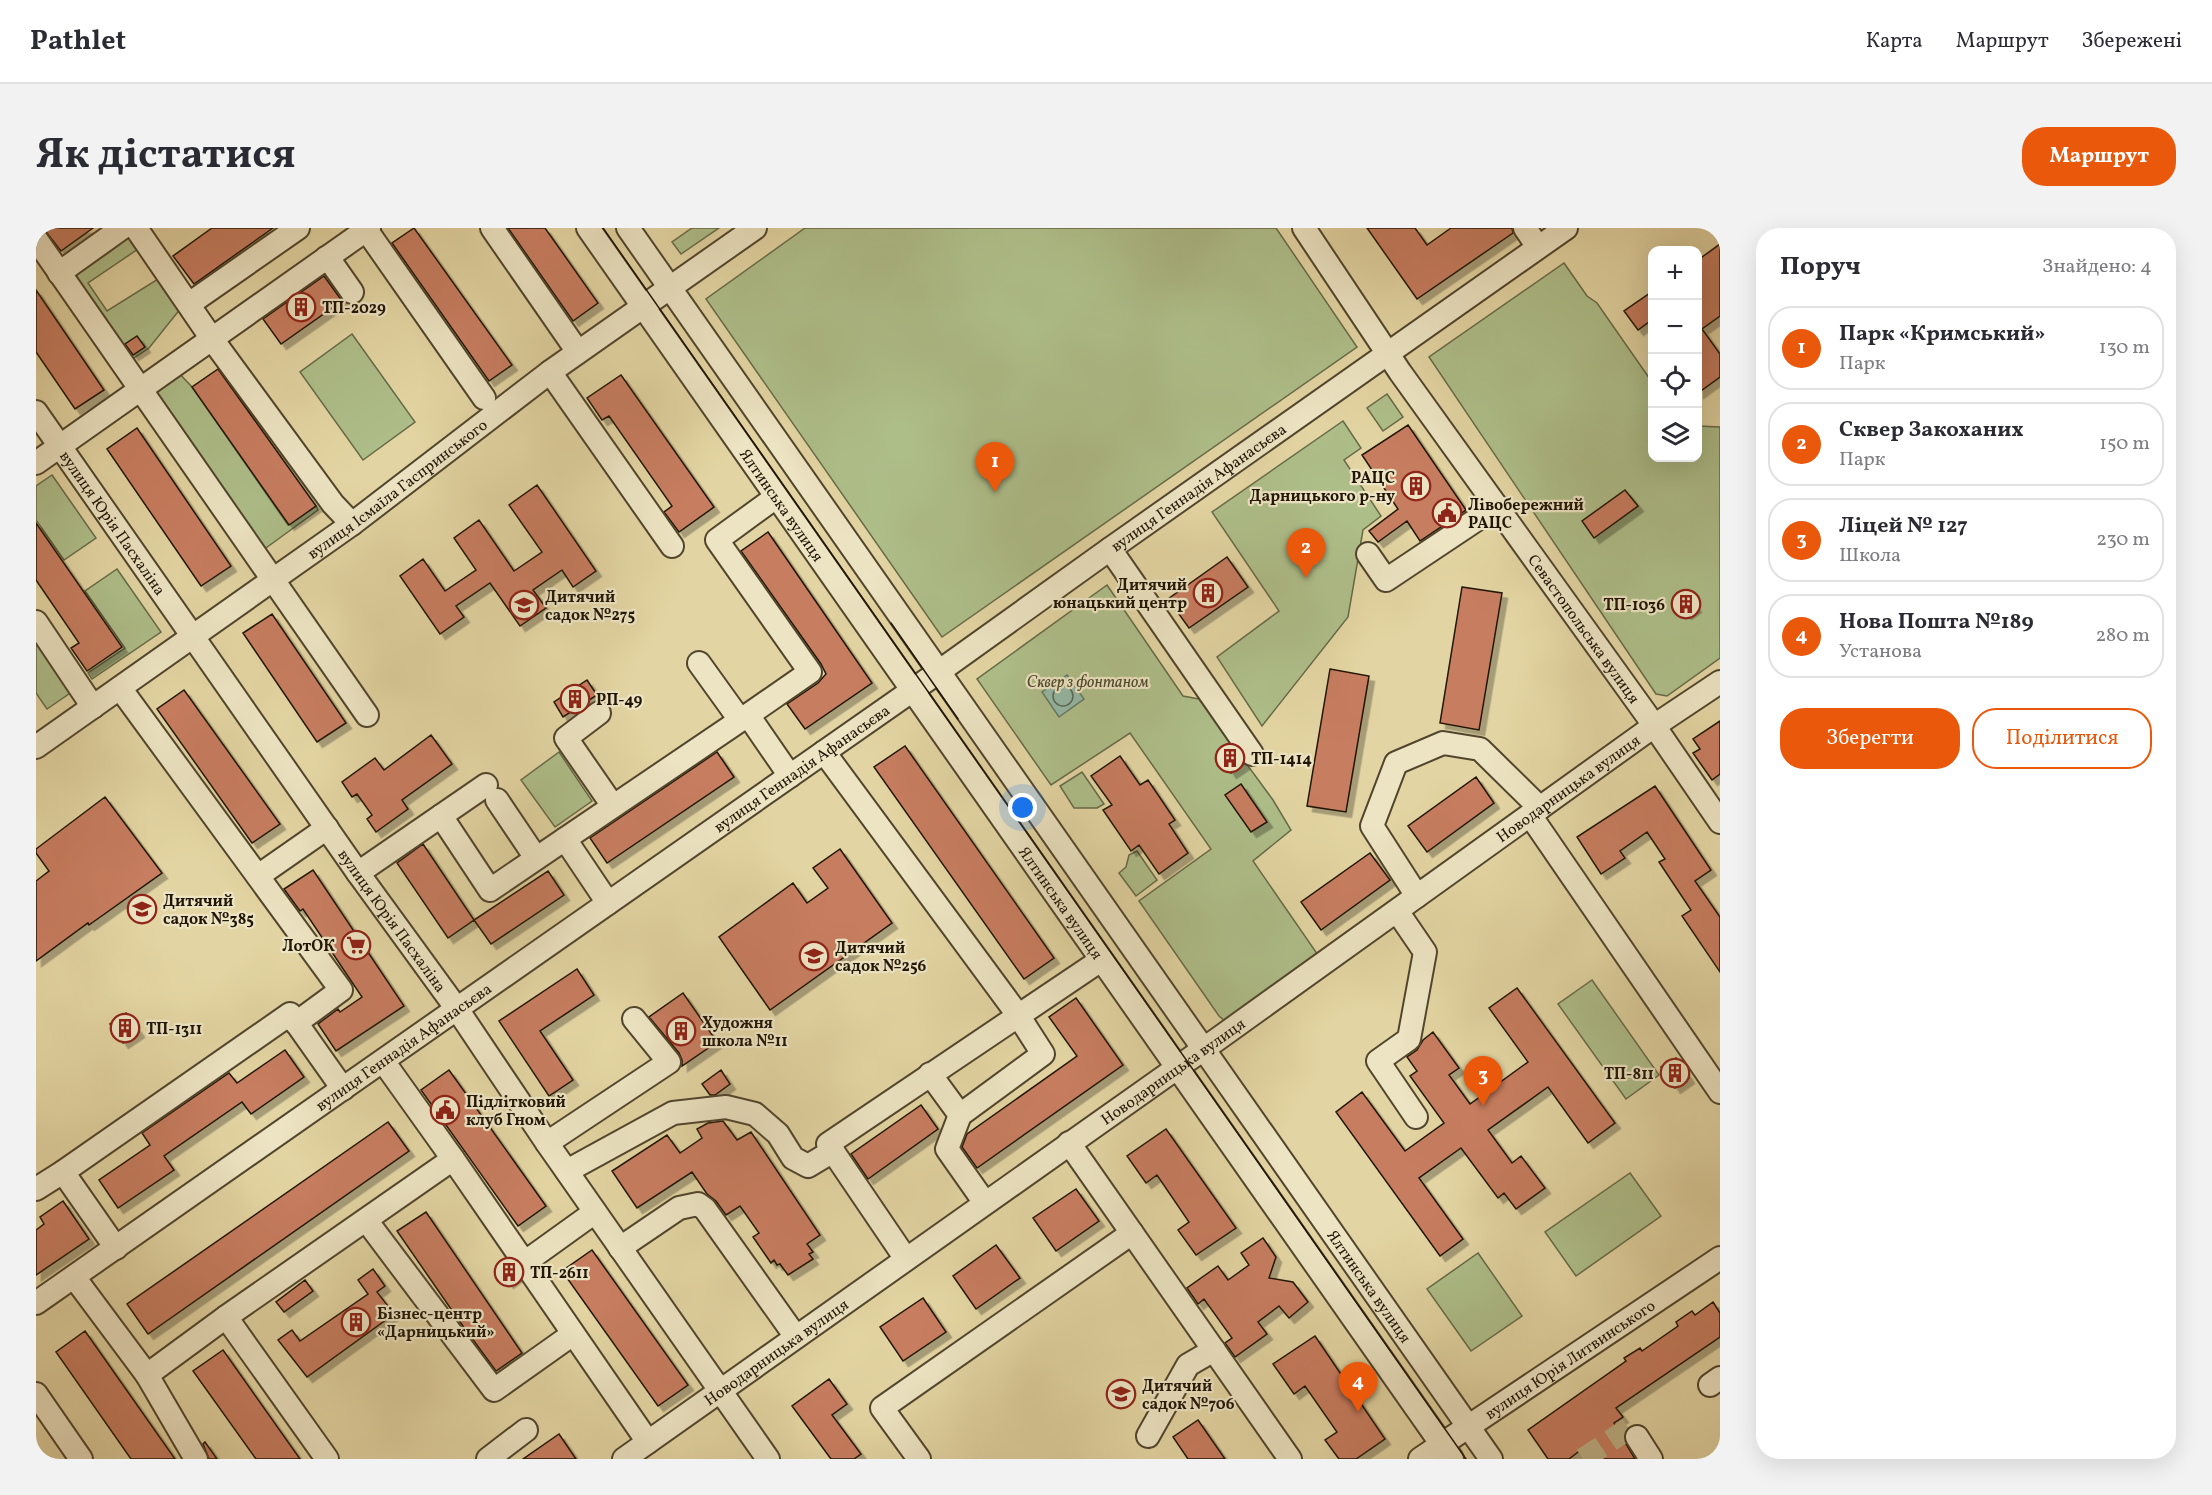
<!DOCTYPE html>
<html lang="uk">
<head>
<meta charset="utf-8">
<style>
	:root { --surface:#fff; --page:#f2f2f3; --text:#2b2b33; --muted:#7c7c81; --line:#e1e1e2; --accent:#ea580c }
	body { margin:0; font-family:Vollkorn,serif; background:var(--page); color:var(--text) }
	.controls { position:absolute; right:18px; top:18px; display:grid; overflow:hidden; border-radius:12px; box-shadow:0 6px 24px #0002 }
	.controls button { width:54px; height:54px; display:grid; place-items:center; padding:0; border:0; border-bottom:2px solid var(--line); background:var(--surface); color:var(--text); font:30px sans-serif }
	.you { position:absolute; left:987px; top:580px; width:21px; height:21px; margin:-15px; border:4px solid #fff; border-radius:50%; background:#1a73e8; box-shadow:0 0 0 9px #1a73e833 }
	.badge { display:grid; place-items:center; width:39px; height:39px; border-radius:50%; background:var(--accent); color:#fff; font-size:20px; font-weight:700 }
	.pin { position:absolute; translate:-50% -50px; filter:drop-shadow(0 2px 3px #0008) }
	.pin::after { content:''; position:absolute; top:32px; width:21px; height:18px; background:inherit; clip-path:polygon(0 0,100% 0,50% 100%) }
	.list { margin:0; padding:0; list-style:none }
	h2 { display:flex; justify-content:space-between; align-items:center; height:78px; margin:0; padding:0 24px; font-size:26px }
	h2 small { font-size:20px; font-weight:400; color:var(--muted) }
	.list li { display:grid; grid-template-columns:39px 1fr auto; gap:18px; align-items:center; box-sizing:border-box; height:84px; margin:0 12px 12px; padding:0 12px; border:2px solid var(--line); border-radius:24px }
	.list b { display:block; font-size:22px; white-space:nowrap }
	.list p { margin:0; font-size:20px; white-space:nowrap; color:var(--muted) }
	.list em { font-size:20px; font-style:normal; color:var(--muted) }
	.actions { display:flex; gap:12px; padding:18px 24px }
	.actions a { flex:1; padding:14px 0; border:2px solid var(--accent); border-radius:24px; text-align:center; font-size:21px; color:var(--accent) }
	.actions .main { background:var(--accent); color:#fff }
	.icon { flex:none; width:33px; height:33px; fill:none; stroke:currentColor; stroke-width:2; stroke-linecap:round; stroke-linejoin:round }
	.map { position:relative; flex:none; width:1684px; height:1231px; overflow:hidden; border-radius:24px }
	header { display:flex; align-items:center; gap:36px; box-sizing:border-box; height:84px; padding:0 30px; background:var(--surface); border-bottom:2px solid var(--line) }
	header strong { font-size:28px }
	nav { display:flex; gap:33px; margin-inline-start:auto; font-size:21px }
	.intro { display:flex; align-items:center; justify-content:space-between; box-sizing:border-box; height:144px; padding:0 36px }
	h1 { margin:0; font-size:42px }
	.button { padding:15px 27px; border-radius:24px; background:var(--accent); color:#fff; font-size:21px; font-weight:700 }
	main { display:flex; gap:36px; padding:0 36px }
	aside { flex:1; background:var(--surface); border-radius:24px; box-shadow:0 6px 24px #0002 }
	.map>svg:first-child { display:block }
	.green { fill:#aebe89; stroke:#676a48; stroke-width:1.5 }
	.water { fill:#95b9a6; stroke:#676; stroke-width:1.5 }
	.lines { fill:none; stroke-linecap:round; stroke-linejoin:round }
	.shore { stroke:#5a6756; stroke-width:1.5 }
	.building { fill:#c77d60; stroke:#201506; stroke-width:1.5; filter:url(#shadow) }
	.minor-tunnel { stroke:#bcaf84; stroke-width:22; stroke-dasharray:22 11; stroke-linecap:butt }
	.minor-casing { stroke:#51452d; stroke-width:26 }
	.minor { stroke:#ede4c3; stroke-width:22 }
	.tram { stroke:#201506; stroke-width:1.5 }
	.labels { text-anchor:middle; stroke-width:4.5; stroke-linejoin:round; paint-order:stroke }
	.poi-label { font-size:16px; font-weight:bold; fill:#201506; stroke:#ede4c3; text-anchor:start }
	.street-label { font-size:16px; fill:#201506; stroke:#ede4c3 }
	.park-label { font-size:16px; font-style:italic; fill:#4b482d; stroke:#ede4c3 }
</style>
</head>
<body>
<header>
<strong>Pathlet</strong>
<nav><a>Карта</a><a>Маршрут</a><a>Збережені</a></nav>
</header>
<div class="intro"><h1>Як дістатися</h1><a class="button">Маршрут</a></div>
<main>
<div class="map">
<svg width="1684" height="1231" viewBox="0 0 1684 1231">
	<defs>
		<filter id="shadow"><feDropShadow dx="5.5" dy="5.5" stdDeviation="0" flood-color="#0004"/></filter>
	</defs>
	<rect width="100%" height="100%" fill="#e3d5a3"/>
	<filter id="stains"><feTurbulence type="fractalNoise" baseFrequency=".00333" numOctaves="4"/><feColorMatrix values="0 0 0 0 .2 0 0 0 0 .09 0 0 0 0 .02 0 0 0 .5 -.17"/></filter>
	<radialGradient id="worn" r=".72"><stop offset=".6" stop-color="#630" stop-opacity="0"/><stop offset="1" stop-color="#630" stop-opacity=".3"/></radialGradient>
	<path class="green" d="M91,0L108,17L52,55L71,83L130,46L149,75L113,120L89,136L29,43Z
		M656,0H683L645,26L636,14Z
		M769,0H1240L1321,119L906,409L670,71Z
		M1528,35L1551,68L1561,75L1616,154V230H1662V198L1684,199V430L1631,468L1620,466L1393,129Z
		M316,106L379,194L327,232L264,144Z
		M141,143L156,159L252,297L280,278L282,282L223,325L113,165Z
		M1351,166L1367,189L1347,203L1331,180Z
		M1307,193L1325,220L1308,232L1345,288L1327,302L1312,389L1226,498L1181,429L1243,383L1176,284Z
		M16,247L60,310L28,332L0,292V258Z
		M81,341L125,404L56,451L52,445L89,420L49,363Z
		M1071,357L1147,468L1163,471L1237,572L1255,602L1217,633L1282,727L1189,793L1183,788L1103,673L1175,621L1094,505L1015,557L941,451Z
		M0,405L40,461L11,481L0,465Z
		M523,524L556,573L519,599L485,552Z
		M1046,544L1068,576L1061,580H1038L1024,558Z
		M1101,623L1121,652L1100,668L1083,645L1090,639L1093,627Z
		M1556,752L1623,847L1590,871L1522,776Z
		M1594,945L1625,988L1540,1048L1509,1004Z
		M1442,1025L1486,1088L1435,1123L1391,1061Z"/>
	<path class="water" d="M1031,447L1048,471L1023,489L1006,464Z"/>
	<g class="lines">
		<path class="shore" d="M1017 468a10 10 0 1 1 20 0a10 10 0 1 1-20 0Z"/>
	</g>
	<path class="building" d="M7,0H57L25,23Z
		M176,0H237L158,56L137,28Z
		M378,0L476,137L453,153L356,15Z
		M472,0H509L562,75L537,93Z
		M1331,0H1379L1391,17L1415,0H1476L1477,5L1381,71Z
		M1684,16V88L1666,101L1684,126V149L1662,165V32Z
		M288,48L306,73L245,116L227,91Z
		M0,62L68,162L39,181L0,124Z
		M1617,63V91L1602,102L1588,83Z
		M101,108L109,119L97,127L89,116Z
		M182,141L280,278L253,297L156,159Z
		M585,147L678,279L643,304L628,284L636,278L573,188L566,192L551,170Z
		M1372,197L1430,282L1384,313L1371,293L1342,314L1333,303L1362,281L1326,227Z
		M101,200L195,338L165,358L71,221Z
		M501,257L560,343L537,359L526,342L497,362L510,380L484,398L454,355L420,378L428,389L404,406L364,348L387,331L409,363L440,342L418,310L443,292L478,343L506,324L473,277Z
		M1589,262L1602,278L1558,310L1546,293Z
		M0,295L86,419L51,443L35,420L43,415L0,352Z
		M732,304L836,455L769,501L751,476L782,455L790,446L785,436L705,323Z
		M1191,329L1212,359L1153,400L1132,371Z
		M1426,359L1466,365L1443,502L1404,495Z
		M1650,365L1660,379L1650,386L1640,372Z
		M236,386L310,495L281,514L207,405Z
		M1294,441L1333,448L1310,584L1271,578Z
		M551,452L561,467L527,489L518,474Z
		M148,462L244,596L216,615L121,481Z
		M1684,493V546L1676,552L1657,525L1664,521L1657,511Z
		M395,507L416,536L366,572L372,581L340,604L331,591L336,587L321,566L316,569L306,554L339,530L348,542Z
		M1193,516L1208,536L1195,545L1181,524Z
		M869,518L1018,730L988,751L838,539Z
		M681,524L698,549L571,635L554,610Z
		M1084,528L1104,557L1112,552L1139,592L1133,596L1152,625L1123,646L1103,617L1095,623L1067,582L1076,577L1055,548Z
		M1440,549L1458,575L1391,624L1372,598Z
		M1205,556L1231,594L1215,604L1189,567Z
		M1619,558L1675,642L1659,653L1684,689V744L1646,688L1655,682L1623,634L1629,631L1611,604L1584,623L1589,630L1565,646L1541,609Z
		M69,569L126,645L53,697L52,695L0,733V653L13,643L0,625V621Z
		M387,616L438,692L412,710L361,635Z
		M804,621L856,695L734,782L683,709L757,655L771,675L792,660L777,640Z
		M1334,625L1354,652L1285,702L1265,674Z
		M277,642L368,778L300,823L282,796L302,781L304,784L326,769L267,681L264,683L248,661Z
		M512,643L528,667L455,716L438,692Z
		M541,741L558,767L504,803L537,852L513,868L463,793Z
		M1481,760L1579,895L1552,915L1512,859L1452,902L1476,935L1485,928L1509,960L1480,981L1468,965L1462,970L1425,920L1383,950L1427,1011L1404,1028L1300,884L1326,864L1369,923L1408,895L1374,848L1381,843L1371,829L1381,822L1387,812L1397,804L1423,840L1413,847L1434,876L1492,834L1453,780Z
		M647,765L681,814L646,838V832L643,825L613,789Z
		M1040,770L1087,837L941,940L926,919L931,906L1041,828L1013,789Z
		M90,785L103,804L87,815L74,796Z
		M249,822L268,849L215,886L206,874L128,928L138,942L82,980L63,952L114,917L106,905L193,845L201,855Z
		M1640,830L1653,850L1639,860L1625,839Z
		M413,842L510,978L482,998L385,862Z
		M685,842L694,856L679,867H674L666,856Z
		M885,877L902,901L832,951L815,926Z
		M687,893L701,912L715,904L784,1007L771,1016L777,1024L773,1026L777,1031L752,1047L744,1036L741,1037L738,1032L735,1035L717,1009L723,1005L704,978L690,987L680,973L671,966L656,944L601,980L576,943L631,907L644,925L666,910L661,901L672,895Z
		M352,894L373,923L112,1106L91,1076Z
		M1130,901L1200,1000L1160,1027L1142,1002L1153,994L1121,947L1110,955L1091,928Z
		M1040,961L1063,993L1020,1023L997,990Z
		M27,973L53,1011L0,1047V1002L8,996L4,989Z
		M390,984L486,1125L460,1143L424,1094L361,1003Z
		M1227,1010L1240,1029L1233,1050L1257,1054L1272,1074L1253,1090L1243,1078L1222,1094L1231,1106L1199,1129L1189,1115L1196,1110L1168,1071L1162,1076L1151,1060L1182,1038L1192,1052L1213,1037L1205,1025Z
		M960,1017L984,1050L940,1081L917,1048Z
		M556,1022L652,1157L622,1178L526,1043Z
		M472,1035L481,1048L472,1055L463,1042Z
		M337,1041L349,1058L341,1064L358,1086L271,1149L242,1112L256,1102L264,1113L332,1066L322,1052Z
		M269,1052L277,1063L248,1084L240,1074Z
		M887,1070L910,1104L867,1133L844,1099Z
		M1677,1074L1684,1085V1109L1580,1180L1587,1189L1578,1195L1588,1208L1590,1216L1599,1231H1553L1546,1221L1533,1231H1512L1492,1202L1590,1133L1588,1130L1604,1120L1606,1123L1642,1098L1640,1094L1656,1083L1659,1087Z
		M49,1103L139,1231H95L20,1124Z
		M1279,1108L1349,1211L1320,1231H1303L1289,1212L1301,1204L1269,1158L1258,1166L1237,1136Z
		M187,1122L264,1231H220L157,1143Z
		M793,1151L811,1176L796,1187L825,1226L818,1231H795L756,1178Z
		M1162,1192L1189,1231H1152L1137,1209Z
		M523,1206L540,1231H487Z
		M169,1214L181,1231H173L167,1216Z"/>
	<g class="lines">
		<path class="minor-tunnel" d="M1547,1231L1595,1199L1601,1209"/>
		<g class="minor-casing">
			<g id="minor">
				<path d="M100,0L176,111L297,276L316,296"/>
				<path d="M329,0L448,170"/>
				<path d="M456,0L542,124"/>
				<path id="s1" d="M552,0L1416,1231"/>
				<path id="s2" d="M592,0L1455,1231"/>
				<path id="s3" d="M1268,0L1364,144L1610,486L1684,594"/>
				<path d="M1489,0L1502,19"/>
				<path d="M0,11L331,487"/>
				<path d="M290,30L295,34L316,64"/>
				<path d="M23,45L86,0"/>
				<path d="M153,76L262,0"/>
				<path d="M514,144L636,318"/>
				<path id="s4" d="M0,184L322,645L421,781L511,915L732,1231"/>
				<path d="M0,235L333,0"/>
				<path d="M1074,321L1216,526"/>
				<path d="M1332,326L1350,352L1461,278"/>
				<path d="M0,394L57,479"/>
				<path d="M663,435L704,492"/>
				<path d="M84,460L305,762L260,795"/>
				<path d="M563,485L530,510L577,578"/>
				<path d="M712,487L774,444L681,312L740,269"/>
				<path id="s5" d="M0,519L316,296L514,144L719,0"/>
				<path d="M788,524L982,787L1007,826L924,887L911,921L949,975"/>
				<path d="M461,572L500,630"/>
				<path d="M1494,587L1684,864"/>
				<path d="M405,588L454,662L529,611L572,675"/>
				<path d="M529,611L712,487L754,548"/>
				<path d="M322,645L450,557"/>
				<path d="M222,648L291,600"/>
				<path d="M1381,668L1336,598L1360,535L1407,515L1444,521L1504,580"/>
				<path d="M1361,683L1389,724L1373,811L1342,833L1380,889"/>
				<path d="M347,833L417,931L612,1214"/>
				<path d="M894,846L924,887"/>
				<path d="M511,915L633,834L598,791"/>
				<path d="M1033,915L1254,1231"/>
				<path d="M531,943L637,885L690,879L719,886L742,906L757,930L772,938L797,923"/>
				<path d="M27,944L254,786L307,861"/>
				<path d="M0,961L27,944L80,1020"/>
				<path d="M330,992L458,1162L537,1106"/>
				<path d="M584,1020L643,980L662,976L669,981L760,1109"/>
				<path d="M870,1031L792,916L1065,732"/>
				<path d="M488,1035L559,984"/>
				<path d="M38,1049L111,1147L160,1231"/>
				<path id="s6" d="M0,1075L894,450L1074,321L1530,0"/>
				<path d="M190,1089L291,1231"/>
				<path d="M111,1147L190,1089L417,931"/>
				<path d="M1674,1157L1684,1150"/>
				<path d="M0,1166L45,1231"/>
				<path d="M1112,1208L1152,1137L1178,1122"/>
				<path d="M1601,1209L1615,1231"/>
				<path d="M452,1231L490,1202"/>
				<path id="s7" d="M588,1231L1186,808L1618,498L1684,454"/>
				<path d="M883,1231L846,1180L1096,1005"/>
				<path id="s8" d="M1384,1231L1684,1030"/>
			</g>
		</g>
		<use href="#minor" class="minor"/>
		<path class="tram" d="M567,0L1430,1231
			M855,395L922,491"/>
	</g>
	<defs>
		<g id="building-ring" transform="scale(1.5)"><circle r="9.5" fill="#ede4c3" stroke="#8f2418" stroke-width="1.5"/><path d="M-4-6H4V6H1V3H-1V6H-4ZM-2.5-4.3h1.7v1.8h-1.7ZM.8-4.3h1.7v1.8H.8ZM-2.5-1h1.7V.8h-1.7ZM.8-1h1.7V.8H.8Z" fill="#8f2418"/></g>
		<g id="civic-ring" transform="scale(1.5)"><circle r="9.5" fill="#ede4c3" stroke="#8f2418" stroke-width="1.5"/><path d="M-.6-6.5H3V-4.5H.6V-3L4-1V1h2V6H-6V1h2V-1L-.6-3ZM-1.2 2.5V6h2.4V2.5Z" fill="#8f2418"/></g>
		<g id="school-ring" transform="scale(1.5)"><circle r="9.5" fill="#ede4c3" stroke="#8f2418" stroke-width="1.5"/><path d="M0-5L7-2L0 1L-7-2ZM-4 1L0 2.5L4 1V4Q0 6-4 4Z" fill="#8f2418"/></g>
		<g id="supermarket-ring" transform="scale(1.5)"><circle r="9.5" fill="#ede4c3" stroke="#8f2418" stroke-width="1.5"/><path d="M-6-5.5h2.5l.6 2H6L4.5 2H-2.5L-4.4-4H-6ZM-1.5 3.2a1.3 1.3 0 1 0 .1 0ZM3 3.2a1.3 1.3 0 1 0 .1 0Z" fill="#8f2418"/></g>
	</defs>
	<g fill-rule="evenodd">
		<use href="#building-ring" x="265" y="79"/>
		<use href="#building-ring" x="1380" y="258"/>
		<use href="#civic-ring" x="1411" y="285"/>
		<use href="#building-ring" x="1172" y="365"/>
		<use href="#building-ring" x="1650" y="376"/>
		<use href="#school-ring" x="488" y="377"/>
		<use href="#building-ring" x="539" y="471"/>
		<use href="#building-ring" x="1194" y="530"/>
		<use href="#school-ring" x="106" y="681"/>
		<use href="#supermarket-ring" x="320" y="717"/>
		<use href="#school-ring" x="778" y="728"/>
		<use href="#building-ring" x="89" y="800"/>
		<use href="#building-ring" x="645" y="803"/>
		<use href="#building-ring" x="1639" y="845"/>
		<use href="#civic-ring" x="409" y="882"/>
		<use href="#building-ring" x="473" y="1044"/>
		<use href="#building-ring" x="320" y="1094"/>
		<use href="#school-ring" x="1085" y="1166"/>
	</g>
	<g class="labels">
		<g class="poi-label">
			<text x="286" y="85">ТП-2029</text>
			<text x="1359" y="255" text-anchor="end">РАЦС<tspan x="1359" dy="18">Дарницького р-ну</tspan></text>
			<text x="1432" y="282">Лівобережний<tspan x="1432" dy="18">РАЦС</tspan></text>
			<text x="1151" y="362" text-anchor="end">Дитячий<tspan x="1151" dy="18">юнацький центр</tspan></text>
			<text x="509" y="374">Дитячий<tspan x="509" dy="18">садок №275</tspan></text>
			<text x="1629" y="382" text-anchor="end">ТП-1036</text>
			<text x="560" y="477">РП-49</text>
			<text x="1215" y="536">ТП-1414</text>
			<text x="127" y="678">Дитячий<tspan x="127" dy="18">садок №385</tspan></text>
			<text x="299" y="723" text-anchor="end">ЛотОК</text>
			<text x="799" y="725">Дитячий<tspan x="799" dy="18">садок №256</tspan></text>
			<text x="666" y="800">Художня<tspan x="666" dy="18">школа №11</tspan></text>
			<text x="110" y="806">ТП-1311</text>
			<text x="1618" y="851" text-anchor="end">ТП-811</text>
			<text x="430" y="879">Підлітковий<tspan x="430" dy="18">клуб Гном</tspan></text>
			<text x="494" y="1050">ТП-2611</text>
			<text x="341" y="1091">Бізнес-центр<tspan x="341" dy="18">«Дарницький»</tspan></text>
			<text x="1106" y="1163">Дитячий<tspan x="1106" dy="18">садок №706</tspan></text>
		</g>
		<g class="street-label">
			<text dy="6" stroke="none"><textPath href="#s6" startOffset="1420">вулиця Геннадія Афанасьєва</textPath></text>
			<text dy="6" stroke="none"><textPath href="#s5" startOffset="444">вулиця Ісмаїла Гаспринського</textPath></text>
			<text dy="6" stroke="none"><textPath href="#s1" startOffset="338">Ялтинська вулиця</textPath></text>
			<text dy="6" stroke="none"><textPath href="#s4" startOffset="135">вулиця Юрія Пасхаліна</textPath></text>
			<text dy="6" stroke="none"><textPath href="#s3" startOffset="489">Севастопольська вулиця</textPath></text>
			<text dy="6" stroke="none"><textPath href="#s6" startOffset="934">вулиця Геннадія Афанасьєва</textPath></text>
			<text dy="6" stroke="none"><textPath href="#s7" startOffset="1158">Новодарницька вулиця</textPath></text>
			<text dy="6" stroke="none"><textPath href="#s1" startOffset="824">Ялтинська вулиця</textPath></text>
			<text dy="6" stroke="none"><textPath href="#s4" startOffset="621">вулиця Юрія Пасхаліна</textPath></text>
			<text dy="6" stroke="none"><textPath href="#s6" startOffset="448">вулиця Геннадія Афанасьєва</textPath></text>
			<text dy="6" stroke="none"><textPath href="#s7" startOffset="672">Новодарницька вулиця</textPath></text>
			<text dy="6" stroke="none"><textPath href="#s2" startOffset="1292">Ялтинська вулиця</textPath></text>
			<text dy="6" stroke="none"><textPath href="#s7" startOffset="186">Новодарницька вулиця</textPath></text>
			<text dy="6" stroke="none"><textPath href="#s8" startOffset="180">вулиця Юрія Литвинського</textPath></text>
		</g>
		<g class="park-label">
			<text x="1052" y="459">Сквер з фонтаном</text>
		</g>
	</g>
	<rect width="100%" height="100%" filter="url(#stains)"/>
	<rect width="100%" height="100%" fill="url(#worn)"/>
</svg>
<div class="controls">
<button>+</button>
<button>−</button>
<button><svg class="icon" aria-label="locate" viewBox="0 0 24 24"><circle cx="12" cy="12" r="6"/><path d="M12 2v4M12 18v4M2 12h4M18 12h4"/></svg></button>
<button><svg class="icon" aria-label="layers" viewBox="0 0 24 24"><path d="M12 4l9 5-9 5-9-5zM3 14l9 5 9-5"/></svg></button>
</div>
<div class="you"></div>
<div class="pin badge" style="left:959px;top:264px">1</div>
<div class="pin badge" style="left:1270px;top:350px">2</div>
<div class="pin badge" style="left:1447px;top:878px">3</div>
<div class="pin badge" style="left:1322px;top:1184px">4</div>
</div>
<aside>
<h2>Поруч<small>Знайдено: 4</small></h2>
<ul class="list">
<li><span class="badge">1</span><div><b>Парк «Кримський»</b><p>Парк</p></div><em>130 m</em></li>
<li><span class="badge">2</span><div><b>Сквер Закоханих</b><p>Парк</p></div><em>150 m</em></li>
<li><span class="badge">3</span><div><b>Ліцей № 127</b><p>Школа</p></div><em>230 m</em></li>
<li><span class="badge">4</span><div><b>Нова Пошта №189</b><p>Установа</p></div><em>280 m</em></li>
</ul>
<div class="actions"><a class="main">Зберегти</a><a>Поділитися</a></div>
</aside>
</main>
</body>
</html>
